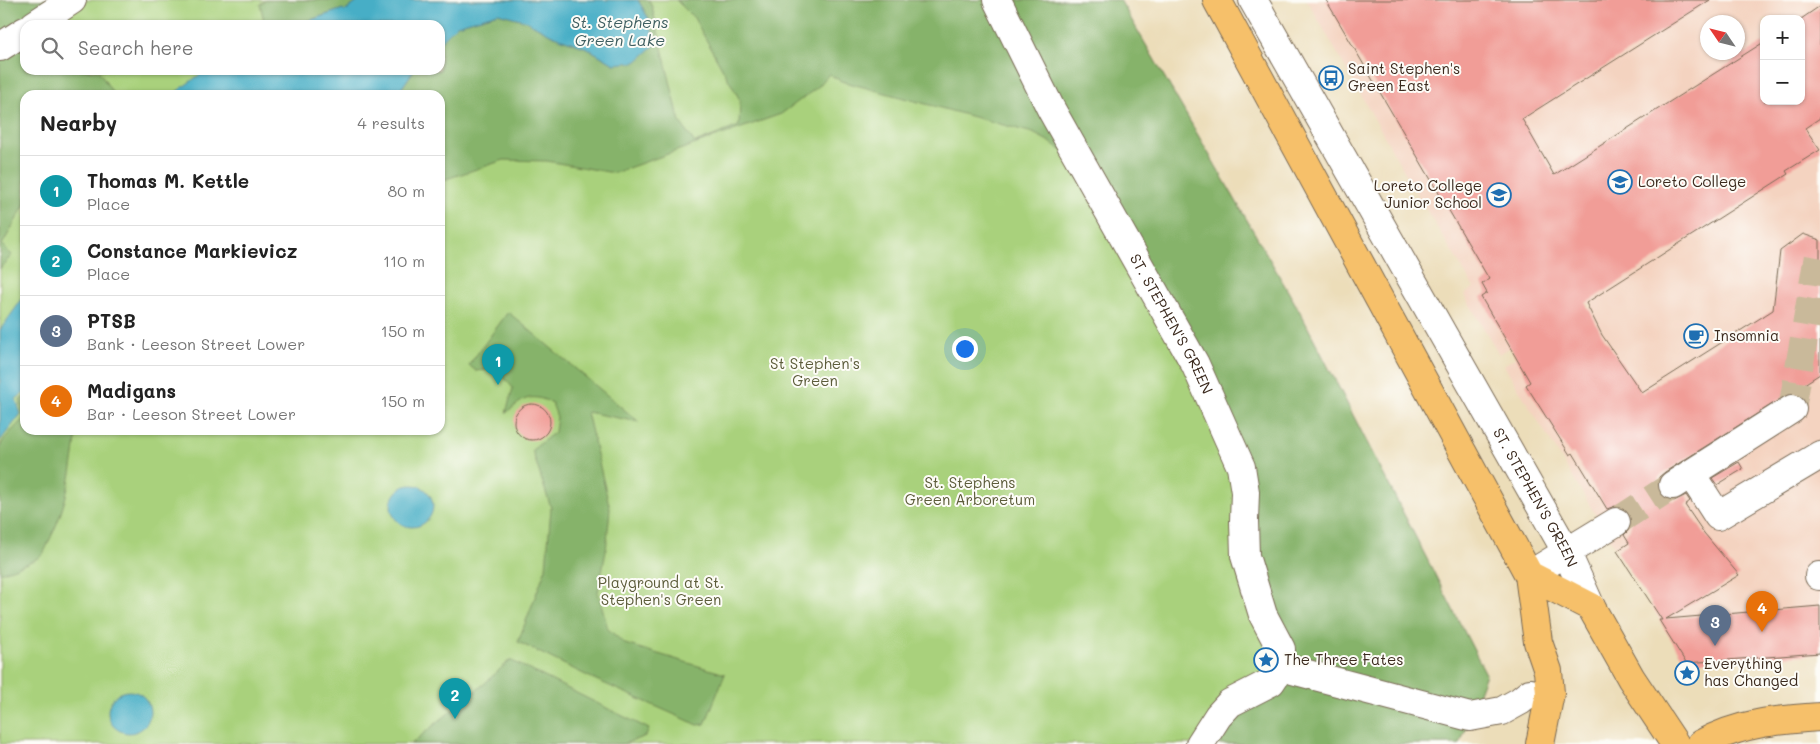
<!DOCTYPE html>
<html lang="en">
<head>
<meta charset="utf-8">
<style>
	:root { --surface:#fff; --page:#f2f2f2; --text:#222; --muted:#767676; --line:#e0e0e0; --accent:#1f6fb2 }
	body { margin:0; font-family:Mali,sans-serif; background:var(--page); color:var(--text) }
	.controls { position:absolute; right:15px; top:15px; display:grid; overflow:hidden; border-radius:10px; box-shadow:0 1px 4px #0004 }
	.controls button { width:45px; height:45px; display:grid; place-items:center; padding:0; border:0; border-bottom:1px solid var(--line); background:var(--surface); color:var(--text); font:25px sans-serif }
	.compass { position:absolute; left:1700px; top:15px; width:45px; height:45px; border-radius:50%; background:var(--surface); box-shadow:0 1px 4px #0004; rotate:305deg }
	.you { position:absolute; left:964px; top:348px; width:18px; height:18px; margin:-12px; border:4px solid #fff; border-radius:50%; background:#1a73e8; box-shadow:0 0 0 8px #1a73e833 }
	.badge { display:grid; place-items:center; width:32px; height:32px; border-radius:50%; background:var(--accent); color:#fff; font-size:16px; font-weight:700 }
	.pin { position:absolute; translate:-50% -41px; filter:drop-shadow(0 1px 2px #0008) }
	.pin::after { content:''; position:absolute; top:26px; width:18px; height:15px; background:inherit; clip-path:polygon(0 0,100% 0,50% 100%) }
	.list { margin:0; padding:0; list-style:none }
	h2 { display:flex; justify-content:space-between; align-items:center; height:65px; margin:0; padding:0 20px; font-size:21px }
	h2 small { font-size:16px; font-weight:400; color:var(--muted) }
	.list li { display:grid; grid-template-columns:32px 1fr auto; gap:15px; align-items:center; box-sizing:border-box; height:70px; padding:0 20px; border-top:1px solid var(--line) }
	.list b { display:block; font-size:19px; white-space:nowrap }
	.list p { margin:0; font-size:16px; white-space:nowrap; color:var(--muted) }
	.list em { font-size:16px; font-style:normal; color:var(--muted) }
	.icon { flex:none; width:28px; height:28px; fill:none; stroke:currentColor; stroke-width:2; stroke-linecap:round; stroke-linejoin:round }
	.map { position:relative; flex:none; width:1820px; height:744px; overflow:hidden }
	.search { position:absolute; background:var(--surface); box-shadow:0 1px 4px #0004; left:20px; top:20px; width:425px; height:55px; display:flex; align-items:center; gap:12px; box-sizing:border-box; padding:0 18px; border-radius:15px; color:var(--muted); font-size:19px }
	.panel { position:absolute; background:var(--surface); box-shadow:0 1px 4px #0004; left:20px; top:90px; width:425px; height:345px; border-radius:15px }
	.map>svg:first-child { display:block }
	.built { fill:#f4d3c0; fill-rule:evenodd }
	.green { fill:#a9d17b; stroke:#727e4c; fill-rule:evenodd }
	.forest { fill:#86b36b; stroke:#606e44 }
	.water { fill:#46aec6; stroke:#406c72 }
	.building { fill:#f19d97 }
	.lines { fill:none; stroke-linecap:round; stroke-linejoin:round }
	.minor-tunnel { stroke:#c9b99a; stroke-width:28; stroke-dasharray:28 14; stroke-linecap:butt }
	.minor-casing { stroke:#796954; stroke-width:30 }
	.major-casing { stroke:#796954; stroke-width:30 }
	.minor { stroke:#fff; stroke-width:28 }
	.major { stroke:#f6c06b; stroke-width:28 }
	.labels { text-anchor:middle; stroke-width:4; stroke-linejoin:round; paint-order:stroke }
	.poi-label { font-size:15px; fill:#3b2a1e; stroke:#fdfcf7; text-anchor:start }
	.street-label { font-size:15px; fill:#3b2a1e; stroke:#fdfcf7 }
	.park-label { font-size:15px; fill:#5c5c3a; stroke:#fdfcf7 }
	.water-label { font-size:16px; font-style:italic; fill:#3f5f61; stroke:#fdfcf7 }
</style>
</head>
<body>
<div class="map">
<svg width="1820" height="744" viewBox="0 0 1820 744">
	<rect width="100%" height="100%" fill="#fdfcf7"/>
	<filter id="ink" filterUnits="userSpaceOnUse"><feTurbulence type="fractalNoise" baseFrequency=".02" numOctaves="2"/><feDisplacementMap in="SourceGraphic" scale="10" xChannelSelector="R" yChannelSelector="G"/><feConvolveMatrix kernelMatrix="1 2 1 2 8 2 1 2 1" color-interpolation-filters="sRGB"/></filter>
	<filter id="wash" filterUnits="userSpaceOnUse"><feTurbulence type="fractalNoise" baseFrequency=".0096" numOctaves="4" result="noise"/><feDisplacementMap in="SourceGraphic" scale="20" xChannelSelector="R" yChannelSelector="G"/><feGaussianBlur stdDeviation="1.12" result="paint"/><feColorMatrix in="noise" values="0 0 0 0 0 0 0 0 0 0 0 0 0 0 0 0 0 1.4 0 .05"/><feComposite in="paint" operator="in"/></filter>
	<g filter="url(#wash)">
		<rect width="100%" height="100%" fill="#ecddb9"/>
		<path class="built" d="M1307,0H1820V655L1686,663L1504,365L1593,305L1586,303L1499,354L1464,295L1474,288L1420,199ZM1764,19H1801V101H1764ZM1708,22H1738V52H1708Z"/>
		<path class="green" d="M0,0H1120L1300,312L1486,674L1460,744H0ZM25,25H440V70H25ZM25,95H440V430H25Z"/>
		<path class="forest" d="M0,0H72L60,8L70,25H25V70H98L114,95H25V204L2,245L12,255L0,269Z
			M266,0H360L345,11L343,9L296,25H265L260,4Z
			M638,0H649L652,7L680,122L695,143L739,126L740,100L694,18L676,0H1120L1300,312L1486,674L1460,744H1200L1297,661L1286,635L1263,615L1241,467L1064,152L1050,142L1033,133L841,81L829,74L818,87L781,114L614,173L547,161L504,160L440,181V95H397L414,70H440V42L457,25L498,13L524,20L554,36L587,48L614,64L650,21Z
			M508,312L639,422L587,412L610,509L606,551L598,592L608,629L625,644L725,674L705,724L698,725L594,679L518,642L546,568L551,508L532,450L555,432L557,417L552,403C529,392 524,399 506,413L513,388L497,369L476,371L469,365Z
			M25,397V430H77C73,468 67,506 49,541C47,545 45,552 42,555C36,561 9,570 0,573V447L4,439L24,418L20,400Z
			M510,660L649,729L646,736L623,744H411L484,684Z"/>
		<path class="water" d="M360,0H638L650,21L655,45L636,62L614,64L587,48L554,36L524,20L498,13L457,25L440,42V25H296L343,9L345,11Z
			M206,70H414L397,95H172Z
			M25,295V392L16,399L21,414L0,441V330Z
			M391 506a21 21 0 1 1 42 0a21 21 0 1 1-42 0Z
			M108 712a21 21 0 1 1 42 0a21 21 0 1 1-42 0Z"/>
		<g id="blocks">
			<path class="building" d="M1326,0H1710L1522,119L1554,175L1764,42V101H1801V19L1820,6V118L1805,128L1820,150L1786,171L1788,174L1586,303L1602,335L1642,393L1773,310L1780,251L1803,234L1820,240V374L1665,472L1659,477L1657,485L1660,494L1666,499L1674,501L1686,495L1690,501L1685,505L1704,533L1739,575L1666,619L1820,606V653L1686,663L1659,620H1662L1617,551L1629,543L1624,535L1630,529L1632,521L1630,514L1623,508L1615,506L1607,509L1573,453L1570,455L1526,385L1530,382L1481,297L1487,293L1482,284L1489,279Z
				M514 422a18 18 0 1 1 36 0a18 18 0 1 1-36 0Z
				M1739,462L1743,469L1717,485L1712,478Z"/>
		</g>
	</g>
	<g filter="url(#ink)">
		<use href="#blocks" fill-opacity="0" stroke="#796954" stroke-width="1"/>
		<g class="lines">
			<path class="minor-tunnel" d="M1792,409L1820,244
				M1616,522L1673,485"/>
			<g class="minor-casing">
				<g id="minor">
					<path id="s1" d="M997,0L1051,109L1195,364L1241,467L1245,492L1244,521L1245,556L1263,615L1281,649V667L1271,682L1230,703L1218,716L1200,744"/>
					<path id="s2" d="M1253,0L1566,551L1591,607"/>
					<path d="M34,25L72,0"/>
					<path d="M0,47L25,31"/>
					<path d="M1691,474L1718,516L1820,455"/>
					<path d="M1673,485L1792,409"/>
					<path d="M1529,575L1616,522"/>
					<path d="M1819,576H1820"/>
					<path d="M1281,667L1470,717L1502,711L1520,701L1530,693"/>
				</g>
			</g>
			<g class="major-casing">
				<path id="major" d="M1217,0L1529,575L1538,642L1548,671L1550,693L1540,744
					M1529,575L1591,607L1631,678L1675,744
					M1701,744C1739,723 1777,720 1820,717"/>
			</g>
			<use href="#minor" class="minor"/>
			<use href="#major" class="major"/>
		</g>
	</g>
	<defs>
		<g id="bus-ring" transform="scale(1.25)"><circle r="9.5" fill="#fdfcf7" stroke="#1f6fb2" stroke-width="1.5"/><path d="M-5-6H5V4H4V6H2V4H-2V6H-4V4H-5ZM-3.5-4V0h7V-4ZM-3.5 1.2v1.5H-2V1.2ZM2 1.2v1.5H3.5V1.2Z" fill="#1f6fb2"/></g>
		<g id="school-ring" transform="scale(1.25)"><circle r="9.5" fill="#fdfcf7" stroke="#1f6fb2" stroke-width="1.5"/><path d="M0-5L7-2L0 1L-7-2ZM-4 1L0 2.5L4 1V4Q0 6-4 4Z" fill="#1f6fb2"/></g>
		<g id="cafe-ring" transform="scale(1.25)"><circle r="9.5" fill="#fdfcf7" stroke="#1f6fb2" stroke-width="1.5"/><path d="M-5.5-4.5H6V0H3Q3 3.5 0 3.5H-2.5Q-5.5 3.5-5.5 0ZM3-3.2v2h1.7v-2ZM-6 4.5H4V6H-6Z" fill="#1f6fb2"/></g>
		<g id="sight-ring" transform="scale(1.25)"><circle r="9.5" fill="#fdfcf7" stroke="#1f6fb2" stroke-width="1.5"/><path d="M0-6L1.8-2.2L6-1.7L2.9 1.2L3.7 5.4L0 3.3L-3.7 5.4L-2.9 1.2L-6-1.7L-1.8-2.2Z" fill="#1f6fb2"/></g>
	</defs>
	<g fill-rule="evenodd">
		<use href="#bus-ring" x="1331" y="78"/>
		<use href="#school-ring" x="1620" y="182"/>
		<use href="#school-ring" x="1499" y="195"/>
		<use href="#cafe-ring" x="1696" y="336"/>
		<use href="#sight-ring" x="1266" y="660"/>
		<use href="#sight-ring" x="1687" y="673"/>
	</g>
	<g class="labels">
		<g class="poi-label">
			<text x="1348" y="74">Saint Stephen's<tspan x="1348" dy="17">Green East</tspan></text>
			<text x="1638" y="187">Loreto College</text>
			<text x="1482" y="191" text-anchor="end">Loreto College<tspan x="1482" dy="17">Junior School</tspan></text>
			<text x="1714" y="341">Insomnia</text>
			<text x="1284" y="665">The Three Fates</text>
			<text x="1704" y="669">Everything<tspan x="1704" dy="17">has Changed</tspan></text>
		</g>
		<g class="street-label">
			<text dy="5" stroke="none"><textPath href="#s1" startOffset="368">ST. STEPHEN'S GREEN</textPath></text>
			<text dy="5" stroke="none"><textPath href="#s2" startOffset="572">ST. STEPHEN'S GREEN</textPath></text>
		</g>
		<g class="park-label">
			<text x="815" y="369">St Stephen's<tspan x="815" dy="17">Green</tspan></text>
			<text x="970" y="488">St. Stephens<tspan x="970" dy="17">Green Arboretum</tspan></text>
			<text x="661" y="588">Playground at St.<tspan x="661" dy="17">Stephen's Green</tspan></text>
		</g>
		<g class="water-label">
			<text x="620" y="28">St. Stephens<tspan x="620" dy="18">Green Lake</tspan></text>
		</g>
	</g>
</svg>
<div class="controls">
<button>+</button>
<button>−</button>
</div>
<svg class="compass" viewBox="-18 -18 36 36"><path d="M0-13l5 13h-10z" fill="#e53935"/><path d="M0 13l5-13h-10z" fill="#767676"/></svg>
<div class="you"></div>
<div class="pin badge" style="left:498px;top:385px;background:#0f9aa8">1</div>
<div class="pin badge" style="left:455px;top:719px;background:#0f9aa8">2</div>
<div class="pin badge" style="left:1715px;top:646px;background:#5c6f8a">3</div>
<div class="pin badge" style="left:1762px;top:632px;background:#e8710a">4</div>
<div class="search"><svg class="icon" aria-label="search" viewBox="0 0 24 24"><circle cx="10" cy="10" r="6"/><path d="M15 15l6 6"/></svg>Search here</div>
<section class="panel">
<h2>Nearby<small>4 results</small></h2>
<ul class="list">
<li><span class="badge" style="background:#0f9aa8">1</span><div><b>Thomas M. Kettle</b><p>Place</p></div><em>80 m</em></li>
<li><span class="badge" style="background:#0f9aa8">2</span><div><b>Constance Markievicz</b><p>Place</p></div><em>110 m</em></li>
<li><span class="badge" style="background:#5c6f8a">3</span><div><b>PTSB</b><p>Bank · Leeson Street Lower</p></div><em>150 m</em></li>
<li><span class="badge" style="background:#e8710a">4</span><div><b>Madigans</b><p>Bar · Leeson Street Lower</p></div><em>150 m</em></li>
</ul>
</section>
</div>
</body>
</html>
